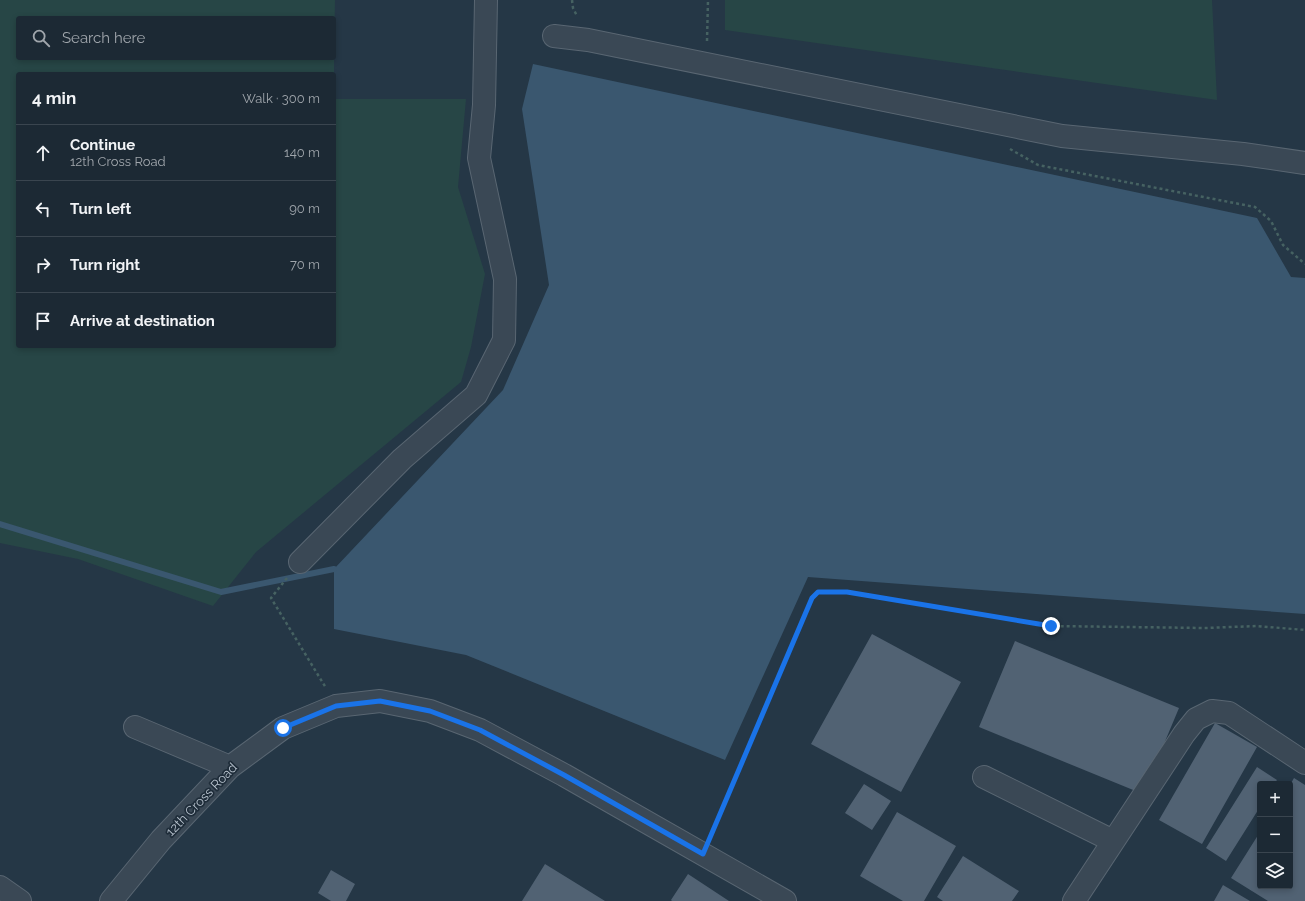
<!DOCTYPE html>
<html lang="en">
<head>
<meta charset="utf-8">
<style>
	:root { --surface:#1c2934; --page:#25313c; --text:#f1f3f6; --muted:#a0a6ac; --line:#3a454f }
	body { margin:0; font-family:Raleway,sans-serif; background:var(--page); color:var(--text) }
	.controls { position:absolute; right:12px; bottom:12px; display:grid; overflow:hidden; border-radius:4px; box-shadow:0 2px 6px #0003 }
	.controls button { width:36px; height:36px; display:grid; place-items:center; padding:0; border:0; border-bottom:1px solid var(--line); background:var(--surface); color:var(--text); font:20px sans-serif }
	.stop { position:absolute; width:12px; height:12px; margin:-9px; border:3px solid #1a73e8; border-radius:50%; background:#fff }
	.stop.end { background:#1a73e8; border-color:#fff; box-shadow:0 1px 4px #0008 }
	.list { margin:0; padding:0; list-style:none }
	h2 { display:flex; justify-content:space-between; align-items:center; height:52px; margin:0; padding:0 16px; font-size:17px }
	h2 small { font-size:13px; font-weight:400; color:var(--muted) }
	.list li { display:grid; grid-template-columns:26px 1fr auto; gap:12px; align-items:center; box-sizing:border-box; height:56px; padding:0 16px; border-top:1px solid var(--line) }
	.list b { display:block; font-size:15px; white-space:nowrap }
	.list p { margin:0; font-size:13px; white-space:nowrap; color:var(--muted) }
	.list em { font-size:13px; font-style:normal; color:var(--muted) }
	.icon { flex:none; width:22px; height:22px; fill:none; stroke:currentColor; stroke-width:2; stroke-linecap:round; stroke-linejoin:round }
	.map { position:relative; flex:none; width:1305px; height:901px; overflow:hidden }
	.search { position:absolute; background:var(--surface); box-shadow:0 2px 6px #0003; left:16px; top:16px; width:320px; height:44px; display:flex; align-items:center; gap:10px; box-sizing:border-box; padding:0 14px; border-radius:4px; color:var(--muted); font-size:15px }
	.panel { position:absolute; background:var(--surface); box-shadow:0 2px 6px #0003; left:16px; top:72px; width:320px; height:276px; border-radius:4px }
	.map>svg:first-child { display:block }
	.green { fill:#274646 }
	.water { fill:#3a576f }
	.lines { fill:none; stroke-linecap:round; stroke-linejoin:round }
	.stream { stroke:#3a576f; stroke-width:6 }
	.building { fill:#516273 }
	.minor-casing { stroke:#596672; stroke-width:24 }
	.path { stroke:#466262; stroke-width:2.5; stroke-dasharray:3 3; stroke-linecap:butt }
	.minor { stroke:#3a4855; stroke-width:22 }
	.route { stroke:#1a73e8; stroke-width:5 }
	.labels { text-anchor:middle; stroke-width:3.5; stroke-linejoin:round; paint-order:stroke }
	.street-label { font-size:13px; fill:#b8c3ce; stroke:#1f2d3a }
</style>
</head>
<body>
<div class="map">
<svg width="1305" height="901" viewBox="0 0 1305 901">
	<rect width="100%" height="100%" fill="#253746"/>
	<path class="green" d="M0,0H335L334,58V18H18V58H334V74H18V346H334V99H466L458,187L485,274L471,347L461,382L256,552L213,606L78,559L0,543Z
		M725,0H1212L1217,100L725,30Z"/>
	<path class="water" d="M533,64L1257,218L1291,277L1305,278V614L808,577L725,760L466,655L334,629V569L503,390L549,285L522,109Z"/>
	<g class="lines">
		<path class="stream" d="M0,524L221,592L334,569"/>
	</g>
	<path class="building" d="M872,634L961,682L901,792L811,744Z
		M1015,641L1179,708L1143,794L979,727Z
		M1215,723L1257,747L1202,844L1159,820Z
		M1257,767L1277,780L1274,784H1260V807L1226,861L1206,848Z
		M1294,778L1305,785V901H1268L1231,878L1260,832V886H1290V785Z
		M864,784L891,801L872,830L845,813Z
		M897,812L956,846L924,901H903L860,876Z
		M963,856L1019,891L1012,901H943L937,897Z
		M545,864L605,901H522Z
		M331,870L355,884L346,901H331L318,893Z
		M688,874L729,901H672L671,900Z
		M1223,885L1250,901H1214Z"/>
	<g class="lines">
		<g class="minor-casing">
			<path id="minor" d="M554,36L588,40L1062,136L1243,154L1305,163
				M300,562L402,459L476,395L504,340L505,279L479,158L484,105L486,0
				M135,727L230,767
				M984,777L1113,841
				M0,887L20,901
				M111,901L161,840L230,767L283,728L336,706L380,701L430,711L480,730L564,775L785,901
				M1074,901L1184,734L1196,719L1212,711L1229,713L1305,763"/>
		</g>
		<path class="path" d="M572,0L573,8L577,16
			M707,41L708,0
			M1010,149L1038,165L1255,207L1271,221L1283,245L1305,264
			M287,578L271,598L326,688
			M712,834L812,598L819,592H847L1051,626L1205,628L1257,626L1305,630"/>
		<use href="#minor" class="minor"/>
	</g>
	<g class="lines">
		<path class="route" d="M283,728L336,706L380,701L430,711L480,730L564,775L703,854L812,598L818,592H847L1051,626"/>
	</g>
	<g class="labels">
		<g class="street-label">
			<text transform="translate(201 799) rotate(-46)" y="5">12th Cross Road</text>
		</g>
	</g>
</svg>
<div class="controls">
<button>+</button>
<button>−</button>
<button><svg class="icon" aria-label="layers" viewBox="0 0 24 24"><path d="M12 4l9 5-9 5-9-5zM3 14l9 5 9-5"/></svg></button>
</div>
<div class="stop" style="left:283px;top:728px"></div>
<div class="stop end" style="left:1051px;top:626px"></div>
<div class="search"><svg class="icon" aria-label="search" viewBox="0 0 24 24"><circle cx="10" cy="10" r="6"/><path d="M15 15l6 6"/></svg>Search here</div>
<section class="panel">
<h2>4 min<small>Walk · 300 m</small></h2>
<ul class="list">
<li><svg class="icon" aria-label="ahead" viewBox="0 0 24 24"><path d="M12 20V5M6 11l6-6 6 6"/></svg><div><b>Continue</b><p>12th Cross Road</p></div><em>140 m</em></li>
<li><svg class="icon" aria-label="left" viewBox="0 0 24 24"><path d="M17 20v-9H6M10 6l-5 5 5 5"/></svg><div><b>Turn left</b></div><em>90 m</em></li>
<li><svg class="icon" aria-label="right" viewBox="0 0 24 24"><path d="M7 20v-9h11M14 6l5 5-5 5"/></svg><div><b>Turn right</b></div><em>70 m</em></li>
<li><svg class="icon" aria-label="arrive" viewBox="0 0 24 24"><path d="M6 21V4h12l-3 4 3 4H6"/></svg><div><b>Arrive at destination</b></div></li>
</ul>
</section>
</div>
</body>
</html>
